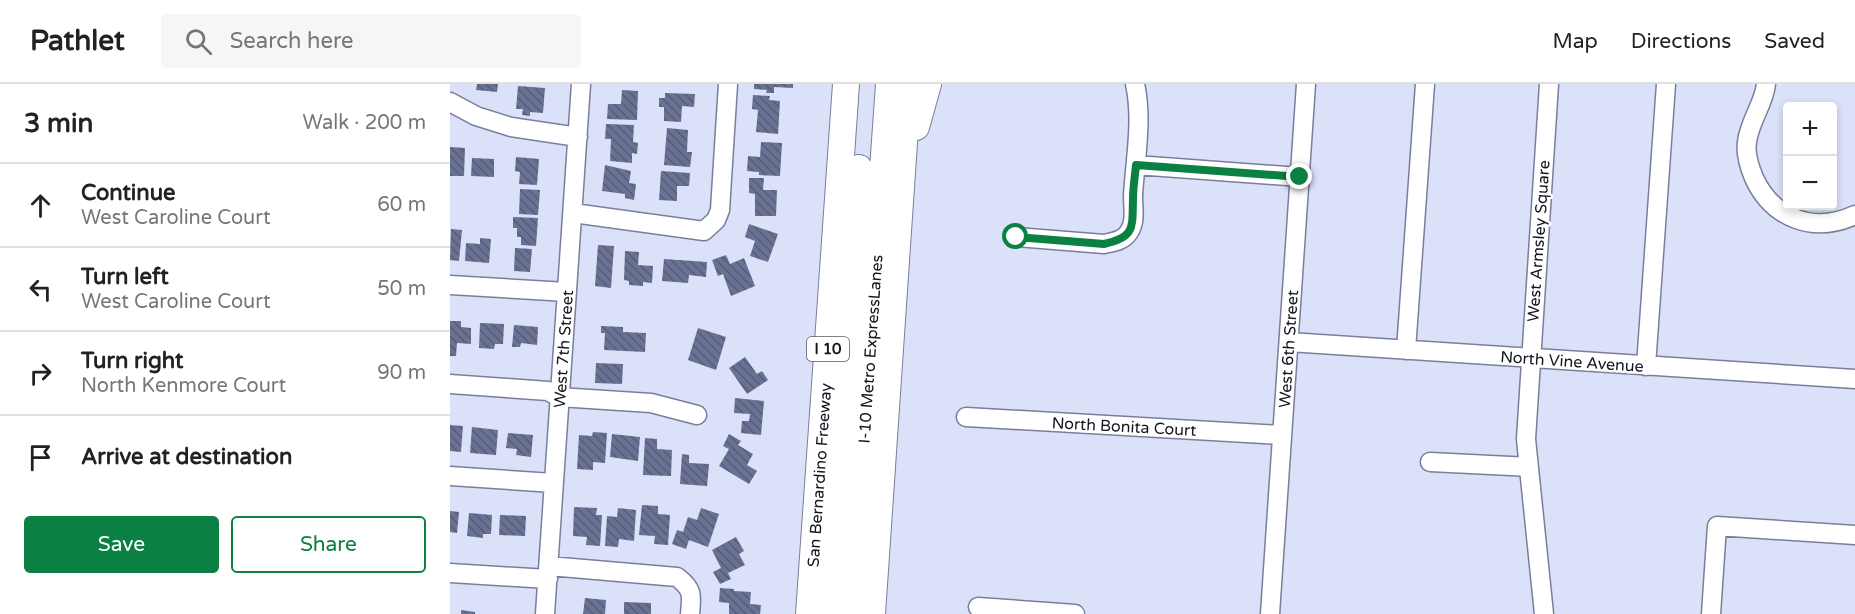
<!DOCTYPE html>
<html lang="en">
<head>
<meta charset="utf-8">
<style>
	:root { --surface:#fff; --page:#f6f6f6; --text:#222; --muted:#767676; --line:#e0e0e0; --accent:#0b8043 }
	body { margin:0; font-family:"Varela Round",sans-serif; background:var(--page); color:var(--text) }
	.controls { position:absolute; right:18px; top:18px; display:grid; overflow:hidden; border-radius:6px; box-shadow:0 3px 9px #0003 }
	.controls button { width:54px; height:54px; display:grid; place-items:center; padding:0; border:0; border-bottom:2px solid var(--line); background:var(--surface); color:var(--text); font:30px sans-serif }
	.stop { position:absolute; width:18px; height:18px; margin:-14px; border:4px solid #0b8043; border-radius:50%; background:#fff }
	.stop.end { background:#0b8043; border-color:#fff; box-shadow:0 2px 6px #0008 }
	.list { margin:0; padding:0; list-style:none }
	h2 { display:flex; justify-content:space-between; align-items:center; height:78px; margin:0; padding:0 24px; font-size:26px }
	h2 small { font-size:20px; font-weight:400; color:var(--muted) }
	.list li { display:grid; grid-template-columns:39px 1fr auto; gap:18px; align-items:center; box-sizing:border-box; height:84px; padding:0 24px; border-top:2px solid var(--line) }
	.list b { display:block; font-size:22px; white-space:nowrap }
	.list p { margin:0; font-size:20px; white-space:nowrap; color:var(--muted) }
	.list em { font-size:20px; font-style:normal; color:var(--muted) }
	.actions { display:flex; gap:12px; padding:18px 24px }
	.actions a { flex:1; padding:14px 0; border:2px solid var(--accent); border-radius:6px; text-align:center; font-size:21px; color:var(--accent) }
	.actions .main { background:var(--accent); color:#fff }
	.icon { flex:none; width:33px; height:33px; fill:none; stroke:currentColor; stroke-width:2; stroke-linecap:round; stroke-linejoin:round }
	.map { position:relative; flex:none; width:1405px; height:530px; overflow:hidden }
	header { display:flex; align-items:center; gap:36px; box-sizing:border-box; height:84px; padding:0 30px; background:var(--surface); border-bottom:2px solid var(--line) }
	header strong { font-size:28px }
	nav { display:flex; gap:33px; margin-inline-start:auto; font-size:21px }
	.search { width:420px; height:54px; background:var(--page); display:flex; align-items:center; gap:15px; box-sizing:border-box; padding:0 21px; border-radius:6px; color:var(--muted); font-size:22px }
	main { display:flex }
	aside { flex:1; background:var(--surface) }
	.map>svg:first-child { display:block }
	.building { fill:url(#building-back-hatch) }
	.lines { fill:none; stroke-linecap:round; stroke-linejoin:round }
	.minor-casing { stroke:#797f9b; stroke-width:21 }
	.highway-casing { stroke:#797f9b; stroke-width:28 }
	.minor { stroke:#fff; stroke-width:18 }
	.highway { stroke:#fff; stroke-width:26 }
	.route { stroke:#0b8043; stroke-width:8 }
	.labels { text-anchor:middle; stroke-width:4.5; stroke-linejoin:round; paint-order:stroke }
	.shield { fill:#fff; stroke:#5a5b62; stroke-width:1.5 }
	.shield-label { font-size:15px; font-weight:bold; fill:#13151f }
	.street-label { font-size:16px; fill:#13151f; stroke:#fff }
</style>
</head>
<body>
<header>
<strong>Pathlet</strong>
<div class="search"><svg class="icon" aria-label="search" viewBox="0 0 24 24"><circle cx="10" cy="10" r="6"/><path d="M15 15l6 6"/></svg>Search here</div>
<nav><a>Map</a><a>Directions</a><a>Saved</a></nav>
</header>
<main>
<aside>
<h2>3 min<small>Walk · 200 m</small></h2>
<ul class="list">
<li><svg class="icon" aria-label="ahead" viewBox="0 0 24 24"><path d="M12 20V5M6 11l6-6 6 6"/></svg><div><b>Continue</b><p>West Caroline Court</p></div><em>60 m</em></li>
<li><svg class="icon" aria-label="left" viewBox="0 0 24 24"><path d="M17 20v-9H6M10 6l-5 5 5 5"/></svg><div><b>Turn left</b><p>West Caroline Court</p></div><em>50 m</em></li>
<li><svg class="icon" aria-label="right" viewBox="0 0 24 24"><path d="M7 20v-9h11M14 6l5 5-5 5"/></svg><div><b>Turn right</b><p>North Kenmore Court</p></div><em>90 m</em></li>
<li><svg class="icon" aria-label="arrive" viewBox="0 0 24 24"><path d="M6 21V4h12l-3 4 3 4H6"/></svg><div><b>Arrive at destination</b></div></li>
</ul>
<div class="actions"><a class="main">Save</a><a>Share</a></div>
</aside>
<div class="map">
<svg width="1405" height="530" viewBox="0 0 1405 530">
	<defs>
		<pattern id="building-back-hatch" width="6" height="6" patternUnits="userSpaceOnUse" patternTransform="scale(1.5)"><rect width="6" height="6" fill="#6a7293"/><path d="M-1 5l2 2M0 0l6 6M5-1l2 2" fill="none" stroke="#565c77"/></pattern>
	</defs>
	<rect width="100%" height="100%" fill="#dae1f9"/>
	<path class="building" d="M27,0H48L47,8L26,6Z
		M304,0H343V4L324,3V9H316L317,6L304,5Z
		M68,2L95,4L93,29L80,28V32L72,31L73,25H66Z
		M172,6L188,7L187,36L157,35L158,20H171Z
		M215,9L245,10L244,23L232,22L231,38L214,37V23H209V14H215Z
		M303,11L320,12L319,16L330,17L328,50L306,48L308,26L302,25Z
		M156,40L184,41L183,58L188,59L187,70L182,69V79L160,77L161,55H155Z
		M217,44L238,46L237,68H242L240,83L214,81Z
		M311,58L332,59L330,92L309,91V88L297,87L298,72L310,73Z
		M0,63L15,64L14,92H0Z
		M66,73L89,75L87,101L69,100L70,88L65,87Z
		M22,74L44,75V93L21,92Z
		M155,81L181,87L179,99L186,100L184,116L175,114V110L152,107Z
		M211,87L240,89L239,102H227V117L209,116Z
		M299,94H314L313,106H327L326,132H305V110L299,109Z
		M70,105L90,106L88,131L69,130Z
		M63,133L88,134L86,162L71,161V153H67V144H63Z
		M299,140L328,150L318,178L300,172L305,157L295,153Z
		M1,145L12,146L9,177L0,176Z
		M30,154L41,155L39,179L15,177L16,159L30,160Z
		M148,161L164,162L161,204L145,202Z
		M65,164L82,165L80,188L64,187Z
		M175,167L189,168L188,181L203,182L202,199L193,198V202L179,201V197L174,196Z
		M276,171L280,180L294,174L305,202L281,212L273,190L268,192L262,176Z
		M214,175L257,178L256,193L239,191L238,199L212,197Z
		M0,237H11V243L21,244V260L7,259L6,272H0Z
		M30,239L54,240L53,260H45L44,265L29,264Z
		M64,241L88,243L87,261L71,259L70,263H62Z
		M151,242L173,243V248L196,249L195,268L154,266L155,249H151Z
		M248,244L276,253L266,286L238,276Z
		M295,273L307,290L312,287L318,296L297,310L279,284Z
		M146,279L173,280L172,300L145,299Z
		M285,314L314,317L311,351L291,349L292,337H299L300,330L284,329Z
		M0,341L13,342L11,368L0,367Z
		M22,343L48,346L46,371L20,369Z
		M143,348L157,349L155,379L143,378V386L127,385L129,351L142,352Z
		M58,349L83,351L81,373L66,371L67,365L56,364Z
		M162,350L190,353L188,377L160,373Z
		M279,350L291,357L288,361L303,370L297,381L307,387L299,400L269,382L279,365L273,362Z
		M195,354L207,355V365L222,366L221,392L193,391Z
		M232,370L239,371V379L259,380L257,402L230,400Z
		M192,421L208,422V430L220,431L218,461L204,460L205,452L189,451Z
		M124,423L147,424L146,431H152L150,462L136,461L137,453L123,452Z
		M168,424L186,426L184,457L169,455L168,463L155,462L157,432L167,433Z
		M251,424L269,430L258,463L239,456L236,465L222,460L227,446L233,448L238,433L247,436Z
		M0,427L9,428L7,449L0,448Z
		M19,429L42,431L41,450H33V454L17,452Z
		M50,431L76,432L75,452L49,451Z
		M286,453L294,467L289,470L295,481L278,489L281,495L270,500L263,488L271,484L262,466Z
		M270,504L284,505V507L301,508L300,520L311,521L310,530H279V519L269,518Z
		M135,514L156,516L155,530H133Z
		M174,518L201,519V530H174Z
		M11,526L25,528V530H11Z"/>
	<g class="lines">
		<g class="minor-casing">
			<path id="minor" d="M1316,0C1314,20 1299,38 1297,58C1295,70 1299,82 1304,94C1323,135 1364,150 1405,131
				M0,18L26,32L61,43L128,53
				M686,81L850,93
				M123,129L254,147L266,136L270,126L278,0
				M566,153L654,160C663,158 673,157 679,148C686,137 683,125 683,112C685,76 693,36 685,0
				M0,201L117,208
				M839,258L1405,295
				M956,266L975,0
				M1196,282L1216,0
				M0,300L98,307L109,313L201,319L247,331
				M516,333L832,351
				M980,378L1079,383
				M0,392L103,399
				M99,482L227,493C243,505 242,511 240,530
				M0,489L98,495
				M528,523L625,530
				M95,530L131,0
				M820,530L856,0
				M1094,530L1076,355L1099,0
				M1261,530L1267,442L1405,451"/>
		</g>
		<g class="highway-casing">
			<path id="highway" d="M466,43L478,0
				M359,530L396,0
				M379,530L409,84
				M404,530L417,313L439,0
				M422,530L458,0"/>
		</g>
		<use href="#minor" class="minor"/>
		<use href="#highway" class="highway"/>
	</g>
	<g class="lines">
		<path class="route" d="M566,153L654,160C686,153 682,143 683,115C683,103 685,92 686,81L850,93"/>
	</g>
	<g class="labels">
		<rect class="shield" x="357" y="253" width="42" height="24" rx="4.5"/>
		<g class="shield-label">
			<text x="378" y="270">I 10</text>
		</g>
		<g class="street-label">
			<text transform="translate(1088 157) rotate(-86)" y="6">West Armsley Square</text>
			<text transform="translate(113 265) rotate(-86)" y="6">West 7th Street</text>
			<text transform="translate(420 265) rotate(-86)" y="6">I-10 Metro ExpressLanes</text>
			<text transform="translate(838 265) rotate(-86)" y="6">West 6th Street</text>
			<text transform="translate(1122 277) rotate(4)" y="6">North Vine Avenue</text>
			<text transform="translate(674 342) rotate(3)" y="6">North Bonita Court</text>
			<text transform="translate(369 391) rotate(-86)" y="6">San Bernardino Freeway</text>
		</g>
	</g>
</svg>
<div class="controls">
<button>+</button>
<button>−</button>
</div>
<div class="stop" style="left:566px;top:153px"></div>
<div class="stop end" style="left:850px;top:93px"></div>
</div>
</main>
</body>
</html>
